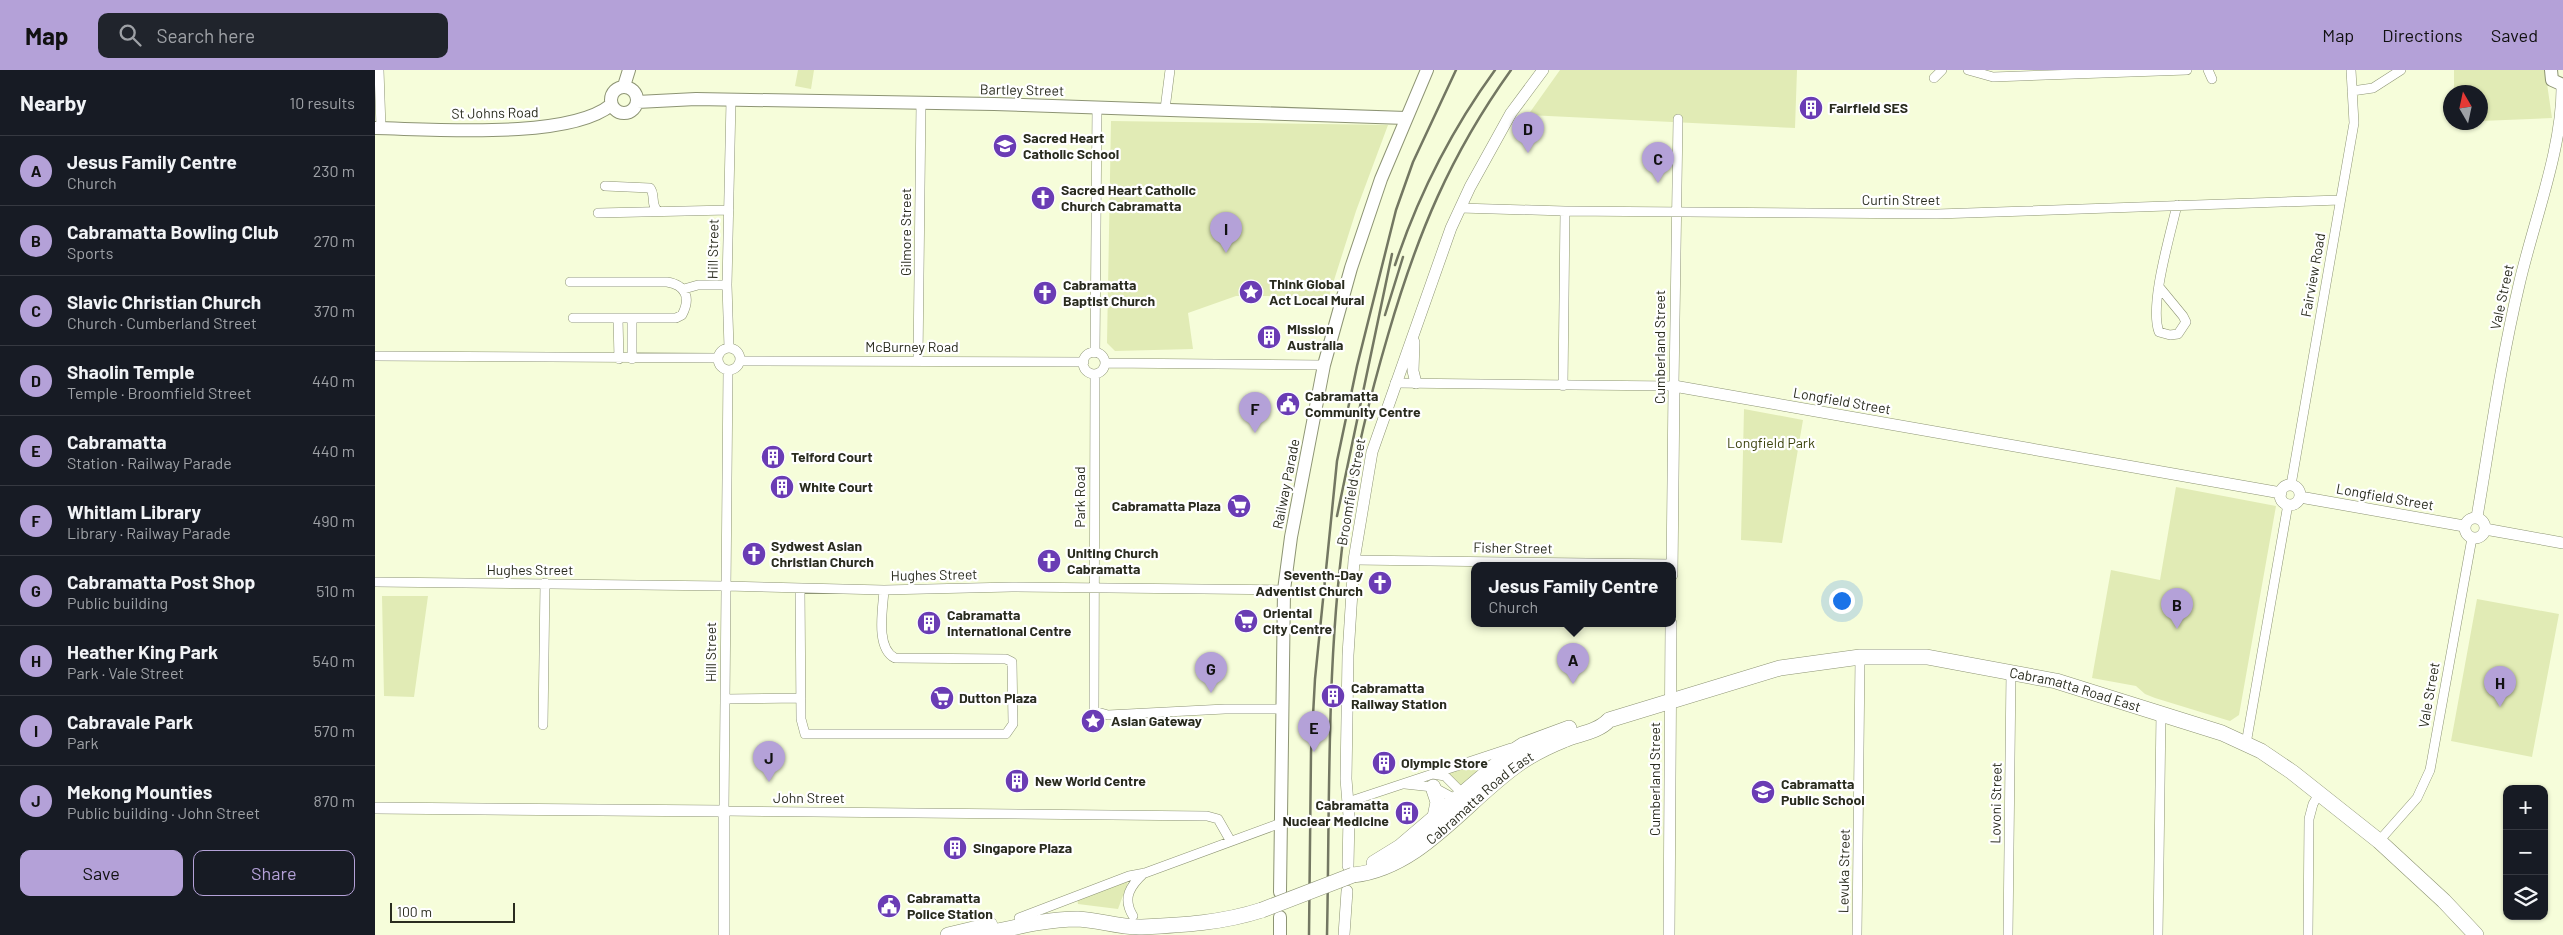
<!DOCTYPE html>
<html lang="en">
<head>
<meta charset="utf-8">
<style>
	:root { --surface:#171b24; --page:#20242c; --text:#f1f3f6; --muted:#9ea1a6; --line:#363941; --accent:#b4a1d8 }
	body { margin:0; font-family:Barlow,sans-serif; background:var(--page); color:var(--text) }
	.controls { position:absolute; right:15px; bottom:15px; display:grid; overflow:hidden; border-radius:10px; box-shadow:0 1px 4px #0004 }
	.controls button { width:45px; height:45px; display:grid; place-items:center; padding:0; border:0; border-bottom:1px solid var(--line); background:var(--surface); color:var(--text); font:25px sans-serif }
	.compass { position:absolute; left:2068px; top:15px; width:45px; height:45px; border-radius:50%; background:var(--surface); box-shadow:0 1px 4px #0004; rotate:351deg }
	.scale { position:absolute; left:15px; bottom:12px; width:125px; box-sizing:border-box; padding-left:5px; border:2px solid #2a2c1f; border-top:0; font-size:14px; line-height:18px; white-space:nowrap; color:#2a2c1f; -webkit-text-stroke:4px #fff; paint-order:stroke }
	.you { position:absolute; left:1466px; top:530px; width:18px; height:18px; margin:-12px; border:4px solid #fff; border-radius:50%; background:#1a73e8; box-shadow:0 0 0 8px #1a73e833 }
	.badge { display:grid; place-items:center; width:32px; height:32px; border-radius:50%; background:var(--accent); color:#111; font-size:16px; font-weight:700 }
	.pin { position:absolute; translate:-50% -41px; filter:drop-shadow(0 1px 2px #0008) }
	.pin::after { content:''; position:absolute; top:26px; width:18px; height:15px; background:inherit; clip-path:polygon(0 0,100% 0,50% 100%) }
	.popup { position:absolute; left:1096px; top:492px; width:205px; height:65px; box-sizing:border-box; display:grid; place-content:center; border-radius:10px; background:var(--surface); filter:drop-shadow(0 1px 4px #0005); font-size:16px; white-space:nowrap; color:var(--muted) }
	.popup b { font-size:19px; color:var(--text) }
	.popup::after { content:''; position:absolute; left:50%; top:100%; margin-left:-10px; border:10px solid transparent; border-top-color:var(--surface) }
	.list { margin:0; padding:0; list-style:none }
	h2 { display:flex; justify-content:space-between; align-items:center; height:65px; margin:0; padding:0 20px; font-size:21px }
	h2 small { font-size:16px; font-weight:400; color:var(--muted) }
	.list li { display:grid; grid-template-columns:32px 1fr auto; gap:15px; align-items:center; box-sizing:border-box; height:70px; padding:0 20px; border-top:1px solid var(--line) }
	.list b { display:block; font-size:19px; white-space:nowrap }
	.list p { margin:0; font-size:16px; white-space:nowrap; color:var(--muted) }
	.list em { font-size:16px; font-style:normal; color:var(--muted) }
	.actions { display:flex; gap:10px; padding:15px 20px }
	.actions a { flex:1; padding:11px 0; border:1px solid var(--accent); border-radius:10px; text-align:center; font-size:18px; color:var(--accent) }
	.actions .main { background:var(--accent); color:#111 }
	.icon { flex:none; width:28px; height:28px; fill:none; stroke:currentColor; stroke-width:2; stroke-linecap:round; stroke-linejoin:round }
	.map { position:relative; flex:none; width:2188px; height:865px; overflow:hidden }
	header { display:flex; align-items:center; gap:30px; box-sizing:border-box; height:70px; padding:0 25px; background:var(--accent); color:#111 }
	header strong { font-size:24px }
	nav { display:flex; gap:28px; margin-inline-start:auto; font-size:18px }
	.search { width:350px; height:45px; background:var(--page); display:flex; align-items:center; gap:12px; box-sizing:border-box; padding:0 18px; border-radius:10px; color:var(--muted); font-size:19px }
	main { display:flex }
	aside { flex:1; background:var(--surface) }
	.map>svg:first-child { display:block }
	.green { fill:#e1ebb5 }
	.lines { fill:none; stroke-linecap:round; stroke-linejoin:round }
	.minor-casing { stroke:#8d9474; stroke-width:10 }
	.tertiary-casing { stroke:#8d9474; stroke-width:12 }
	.secondary-casing { stroke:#8d9474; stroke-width:14 }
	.primary-casing { stroke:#8d9474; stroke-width:16 }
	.minor { stroke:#fff; stroke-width:9 }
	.tertiary { stroke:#fff; stroke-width:11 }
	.secondary { stroke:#fff; stroke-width:12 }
	.primary { stroke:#fff; stroke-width:15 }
	.rail { stroke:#737762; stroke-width:2.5 }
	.primary-bridge-casing { stroke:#8d9474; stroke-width:16; stroke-linecap:butt }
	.primary-bridge { stroke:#fff; stroke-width:15 }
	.labels { text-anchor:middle; stroke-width:4.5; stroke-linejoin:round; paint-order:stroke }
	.street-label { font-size:14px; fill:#2a2c1f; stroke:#fff }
	.poi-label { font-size:14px; font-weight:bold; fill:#2a2c1f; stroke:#fff; text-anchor:start }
	.park-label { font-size:14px; fill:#3b420c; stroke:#fff }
</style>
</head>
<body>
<header>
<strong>Map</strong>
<div class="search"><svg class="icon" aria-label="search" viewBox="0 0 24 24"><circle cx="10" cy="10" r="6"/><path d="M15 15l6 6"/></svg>Search here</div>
<nav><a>Map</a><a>Directions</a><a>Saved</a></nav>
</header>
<main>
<aside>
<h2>Nearby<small>10 results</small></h2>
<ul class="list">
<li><span class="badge">A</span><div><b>Jesus Family Centre</b><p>Church</p></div><em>230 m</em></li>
<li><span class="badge">B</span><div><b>Cabramatta Bowling Club</b><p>Sports</p></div><em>270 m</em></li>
<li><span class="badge">C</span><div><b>Slavic Christian Church</b><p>Church · Cumberland Street</p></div><em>370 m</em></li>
<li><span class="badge">D</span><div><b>Shaolin Temple</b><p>Temple · Broomfield Street</p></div><em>440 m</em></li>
<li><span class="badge">E</span><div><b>Cabramatta</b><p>Station · Railway Parade</p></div><em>440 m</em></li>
<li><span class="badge">F</span><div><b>Whitlam Library</b><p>Library · Railway Parade</p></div><em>490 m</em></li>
<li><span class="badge">G</span><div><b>Cabramatta Post Shop</b><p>Public building</p></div><em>510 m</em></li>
<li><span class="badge">H</span><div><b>Heather King Park</b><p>Park · Vale Street</p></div><em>540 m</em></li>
<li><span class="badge">I</span><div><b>Cabravale Park</b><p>Park</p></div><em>570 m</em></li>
<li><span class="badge">J</span><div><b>Mekong Mounties</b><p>Public building · John Street</p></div><em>870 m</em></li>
</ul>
<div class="actions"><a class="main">Save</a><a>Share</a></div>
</aside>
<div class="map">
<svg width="2188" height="865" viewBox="0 0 2188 865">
	<rect width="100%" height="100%" fill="#f6fdda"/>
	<path class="green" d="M423,0H439L436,19L420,16Z
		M1185,0H1422L1420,58L1153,45Z
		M2079,0H2170L2177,48L2106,51V22H2079Z
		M736,51L1013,55L981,141L954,226H861L813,243L818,279L740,281L732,273Z
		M1369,339L1428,350L1407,473L1366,470Z
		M1801,417L1901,436L1864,645L1855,651L1780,628L1770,624L1761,616L1717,608L1736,500L1785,510Z
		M7,526H53L39,627L9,626Z
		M2102,529L2184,544L2157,687L2076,671Z
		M1125,684L1086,715L1073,702Z
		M751,809L753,812L743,839L703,834L702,829Z"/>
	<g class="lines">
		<g class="minor-casing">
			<path id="minor" d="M4,0L6,58
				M1593,0L1618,7L1812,0
				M1833,0L1837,9
				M1559,8L1567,0
				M1977,21L1998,18L2026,0
				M790,39L795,0
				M230,116L275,118C281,125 275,135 283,141
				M1085,138L1190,141L1562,144L1965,130
				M223,143L354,140
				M195,212H292C311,215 316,228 307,245L301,248H198
				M1785,218L1808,246L1811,252L1803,264L1795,265L1784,262C1774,235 1795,166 1802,135
				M309,219L323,215H352
				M243,249L244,289
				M257,249V289
				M343 289a11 11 0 1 1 22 0a11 11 0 1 1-22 0Z
				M354,278L352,215L356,30
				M708 293a11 11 0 1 1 22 0a11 11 0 1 1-22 0Z
				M720,283L722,37
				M0,286L342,288
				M365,291L709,292
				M543,291L546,33
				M730,293L949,295
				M353,300L349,741L832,746L843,749L855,770
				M720,304L719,641L733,645L850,639H908
				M1020,313L1299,316L1303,49
				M1188,316L1190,141
				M1916,415L1979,53L1976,0
				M979,490L1297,494
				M0,512L351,516L509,520L637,517L909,520
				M425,518L426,649L430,664H631L638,654L637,592L631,589L520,588C500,578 508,538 509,520
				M350,629L426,628
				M168,655L170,513
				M1871,674L1913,434
				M1058,704L1070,706L1087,723
				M1030,714L1058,717L1080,729
				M973,732L1136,678
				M2004,771L2042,728L2055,700L2097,468
				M758,846C747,828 755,816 769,803
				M644,848L754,806L770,803L906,753
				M1482,865L1485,587
				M1633,865L1636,601
				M1783,865L1786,642
				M1933,865L1934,749L1938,734L1944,724"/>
		</g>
		<g class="tertiary-casing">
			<path id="tertiary" d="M1039,272L1038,301L1041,313
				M1905 425a10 10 0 1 1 20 0a10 10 0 1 1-20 0Z
				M1925,427L2089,456
				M2102,447C2115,370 2126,291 2144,215C2158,153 2188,78 2187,15
				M2090 458a10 10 0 1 1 20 0a10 10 0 1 1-20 0Z
				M2110,459L2188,473
				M1297,505L1299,316L1906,423
				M0,738L349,741V865
				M973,796L974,746L971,709L973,585L979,490L997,382L1076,158L1095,117L1136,43L1168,0
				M969,865L972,821
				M1294,865L1296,553"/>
		</g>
		<g class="secondary-casing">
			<path id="secondary" d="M2176,0L2177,10L2188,15
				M249,16L254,0
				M236 30a13 13 0 1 1 26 0a13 13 0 1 1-26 0Z
				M262,32L321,29L619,34L1031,48
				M0,58C57,59 193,70 236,35
				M905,822L909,520L916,467L949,295L976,198L1006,109L1052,0
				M905,865V847"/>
		</g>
		<g class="primary-casing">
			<g id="primary">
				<path d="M1058,717L1063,732L1060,747"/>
				<path d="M999,793L1025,777L1134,684L1148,675L1194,658"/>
				<path id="s1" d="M978,805C1046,798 1091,730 1145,693C1158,684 1174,676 1189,670C1203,664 1223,662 1234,650L1405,598L1485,587H1552L1681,611L1847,663L1886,681L1917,702L2004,771L2069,831L2101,865"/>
				<path d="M573,865L615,855"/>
				<path d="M605,865C637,858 670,849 703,849C724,850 746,858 767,857C808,855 847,853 887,840"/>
			</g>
		</g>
		<use href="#minor" class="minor"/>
		<use href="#tertiary" class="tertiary"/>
		<use href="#secondary" class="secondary"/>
		<use href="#primary" class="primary"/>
		<path class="rail" d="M1020,195C1043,126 1077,59 1120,0
			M1010,245L1028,187
			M962,446L1017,184
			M934,865L936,682L940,609L962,391L982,296L1021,140L1038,92L1081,0
			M952,865C955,724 951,581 972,441C981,381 996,323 1013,265C1042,165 1075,85 1136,0"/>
		<g class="primary-bridge-casing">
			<path id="primary-bridge" d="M887,840L978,805"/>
		</g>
		<use href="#primary-bridge" class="primary-bridge"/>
	</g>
	<defs>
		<g id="building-disc" transform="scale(1.25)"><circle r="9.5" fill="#6a3cb4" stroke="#fff"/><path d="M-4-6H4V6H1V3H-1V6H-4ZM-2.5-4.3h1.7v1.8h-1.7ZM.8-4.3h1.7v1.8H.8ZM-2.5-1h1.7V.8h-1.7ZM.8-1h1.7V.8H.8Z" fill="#fff"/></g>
		<g id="school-disc" transform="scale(1.25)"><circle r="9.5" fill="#6a3cb4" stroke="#fff"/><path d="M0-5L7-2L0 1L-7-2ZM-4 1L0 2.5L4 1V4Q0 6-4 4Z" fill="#fff"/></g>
		<g id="church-disc" transform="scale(1.25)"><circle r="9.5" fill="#6a3cb4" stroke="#fff"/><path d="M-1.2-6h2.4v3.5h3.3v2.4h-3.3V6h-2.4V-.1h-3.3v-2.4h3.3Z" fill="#fff"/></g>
		<g id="sight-disc" transform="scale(1.25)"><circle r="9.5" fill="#6a3cb4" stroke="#fff"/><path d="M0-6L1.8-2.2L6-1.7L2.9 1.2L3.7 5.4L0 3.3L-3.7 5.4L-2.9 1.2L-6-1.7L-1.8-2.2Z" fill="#fff"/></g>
		<g id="civic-disc" transform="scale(1.25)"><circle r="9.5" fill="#6a3cb4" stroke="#fff"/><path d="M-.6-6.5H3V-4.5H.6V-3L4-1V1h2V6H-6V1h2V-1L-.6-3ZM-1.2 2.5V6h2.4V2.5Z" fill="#fff"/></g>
		<g id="supermarket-disc" transform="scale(1.25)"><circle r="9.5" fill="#6a3cb4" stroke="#fff"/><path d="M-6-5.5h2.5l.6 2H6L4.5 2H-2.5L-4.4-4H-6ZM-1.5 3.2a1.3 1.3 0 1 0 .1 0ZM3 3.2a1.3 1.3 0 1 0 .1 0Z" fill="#fff"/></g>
	</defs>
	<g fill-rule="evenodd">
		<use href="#building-disc" x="1436" y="38"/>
		<use href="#school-disc" x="630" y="76"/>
		<use href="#church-disc" x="668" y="128"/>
		<use href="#sight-disc" x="876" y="222"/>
		<use href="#church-disc" x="670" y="223"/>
		<use href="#building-disc" x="894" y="267"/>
		<use href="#civic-disc" x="913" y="334"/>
		<use href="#building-disc" x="398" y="387"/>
		<use href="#building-disc" x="407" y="417"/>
		<use href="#supermarket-disc" x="864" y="436"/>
		<use href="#church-disc" x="379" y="484"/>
		<use href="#church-disc" x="674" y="491"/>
		<use href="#church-disc" x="1005" y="513"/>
		<use href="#supermarket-disc" x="871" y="551"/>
		<use href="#building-disc" x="554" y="553"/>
		<use href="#building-disc" x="958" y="626"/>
		<use href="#supermarket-disc" x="567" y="628"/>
		<use href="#sight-disc" x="718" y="651"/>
		<use href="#building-disc" x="1009" y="693"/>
		<use href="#building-disc" x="642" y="711"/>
		<use href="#school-disc" x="1388" y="722"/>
		<use href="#building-disc" x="1032" y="743"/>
		<use href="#building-disc" x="580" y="778"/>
		<use href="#civic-disc" x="514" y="836"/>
	</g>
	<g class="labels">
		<g class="street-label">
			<text transform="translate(647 20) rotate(1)" y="5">Bartley Street</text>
			<text transform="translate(120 43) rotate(-1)" y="5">St Johns Road</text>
			<text x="1526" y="135">Curtin Street</text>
			<text transform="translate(531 162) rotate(-90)" y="5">Gilmore Street</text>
			<text transform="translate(338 179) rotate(-89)" y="5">Hill Street</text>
			<text transform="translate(1938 205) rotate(-80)" y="5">Fairview Road</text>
			<text transform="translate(2127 227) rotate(-78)" y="5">Vale Street</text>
			<text x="537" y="282">McBurney Road</text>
			<text transform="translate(1285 277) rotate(-90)" y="5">Cumberland Street</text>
			<text transform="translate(1467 331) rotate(10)" y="5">Longfield Street</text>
			<text transform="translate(911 414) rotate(-79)" y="5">Railway Parade</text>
			<text transform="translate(976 422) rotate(-80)" y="5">Broomfield Street</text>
			<text transform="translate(705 427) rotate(-90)" y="5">Park Road</text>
			<text transform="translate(2010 427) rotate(10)" y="5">Longfield Street</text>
			<text transform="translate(1138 478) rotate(1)" y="5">Fisher Street</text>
			<text x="155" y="505">Hughes Street</text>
			<text transform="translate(559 505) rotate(-1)" y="5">Hughes Street</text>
			<text transform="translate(336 582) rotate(-90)" y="5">Hill Street</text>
			<text dy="5" stroke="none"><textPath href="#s1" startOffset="782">Cabramatta Road East</textPath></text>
			<text transform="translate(2054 625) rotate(-80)" y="5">Vale Street</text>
			<text transform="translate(1280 709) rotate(-90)" y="5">Cumberland Street</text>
			<text x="434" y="733">John Street</text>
			<text dy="5" stroke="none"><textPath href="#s1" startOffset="151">Cabramatta Road East</textPath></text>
			<text transform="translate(1621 733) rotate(-89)" y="5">Lovoni Street</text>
			<text transform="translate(1469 801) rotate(-89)" y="5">Levuka Street</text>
		</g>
		<g class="poi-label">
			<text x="1454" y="43">Fairfield SES</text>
			<text x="648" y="73">Sacred Heart<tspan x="648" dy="16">Catholic School</tspan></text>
			<text x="686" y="125">Sacred Heart Catholic<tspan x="686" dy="16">Church Cabramatta</tspan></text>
			<text x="894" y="219">Think Global<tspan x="894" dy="16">Act Local Mural</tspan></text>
			<text x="688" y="220">Cabramatta<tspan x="688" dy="16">Baptist Church</tspan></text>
			<text x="912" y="264">Mission<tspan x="912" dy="16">Australia</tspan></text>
			<text x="930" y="331">Cabramatta<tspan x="930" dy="16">Community Centre</tspan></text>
			<text x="416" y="392">Telford Court</text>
			<text x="424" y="422">White Court</text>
			<text x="846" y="441" text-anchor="end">Cabramatta Plaza</text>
			<text x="396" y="481">Sydwest Asian<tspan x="396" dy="16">Christian Church</tspan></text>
			<text x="692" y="488">Uniting Church<tspan x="692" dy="16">Cabramatta</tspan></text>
			<text x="988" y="510" text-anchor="end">Seventh-Day<tspan x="988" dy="16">Adventist Church</tspan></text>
			<text x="888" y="548">Oriental<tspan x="888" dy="16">City Centre</tspan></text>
			<text x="572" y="550">Cabramatta<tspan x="572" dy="16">International Centre</tspan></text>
			<text x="976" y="623">Cabramatta<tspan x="976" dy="16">Railway Station</tspan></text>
			<text x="584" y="633">Dutton Plaza</text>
			<text x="736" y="656">Asian Gateway</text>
			<text x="1026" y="698">Olympic Store</text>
			<text x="660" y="716">New World Centre</text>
			<text x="1406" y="719">Cabramatta<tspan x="1406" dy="16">Public School</tspan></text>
			<text x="1014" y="740" text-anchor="end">Cabramatta<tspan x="1014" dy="16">Nuclear Medicine</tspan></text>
			<text x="598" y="783">Singapore Plaza</text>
			<text x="532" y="833">Cabramatta<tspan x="532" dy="16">Police Station</tspan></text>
		</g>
		<g class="park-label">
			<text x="1396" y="378">Longfield Park</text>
		</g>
	</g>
</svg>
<div class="controls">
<button>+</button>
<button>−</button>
<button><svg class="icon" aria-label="layers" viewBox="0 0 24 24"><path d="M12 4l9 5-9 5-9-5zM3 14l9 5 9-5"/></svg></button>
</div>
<svg class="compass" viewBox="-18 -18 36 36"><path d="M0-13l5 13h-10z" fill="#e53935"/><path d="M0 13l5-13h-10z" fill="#9ea1a6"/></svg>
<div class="scale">100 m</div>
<div class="you"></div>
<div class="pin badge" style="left:1198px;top:614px">A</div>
<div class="popup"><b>Jesus Family Centre</b>Church</div>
<div class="pin badge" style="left:1802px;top:559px">B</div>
<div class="pin badge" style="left:1283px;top:113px">C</div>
<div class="pin badge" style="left:1153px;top:83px">D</div>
<div class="pin badge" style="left:939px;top:682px">E</div>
<div class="pin badge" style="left:880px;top:363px">F</div>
<div class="pin badge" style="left:836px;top:623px">G</div>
<div class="pin badge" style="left:2125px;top:637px">H</div>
<div class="pin badge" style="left:851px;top:183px">I</div>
<div class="pin badge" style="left:394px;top:712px">J</div>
</div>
</main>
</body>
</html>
